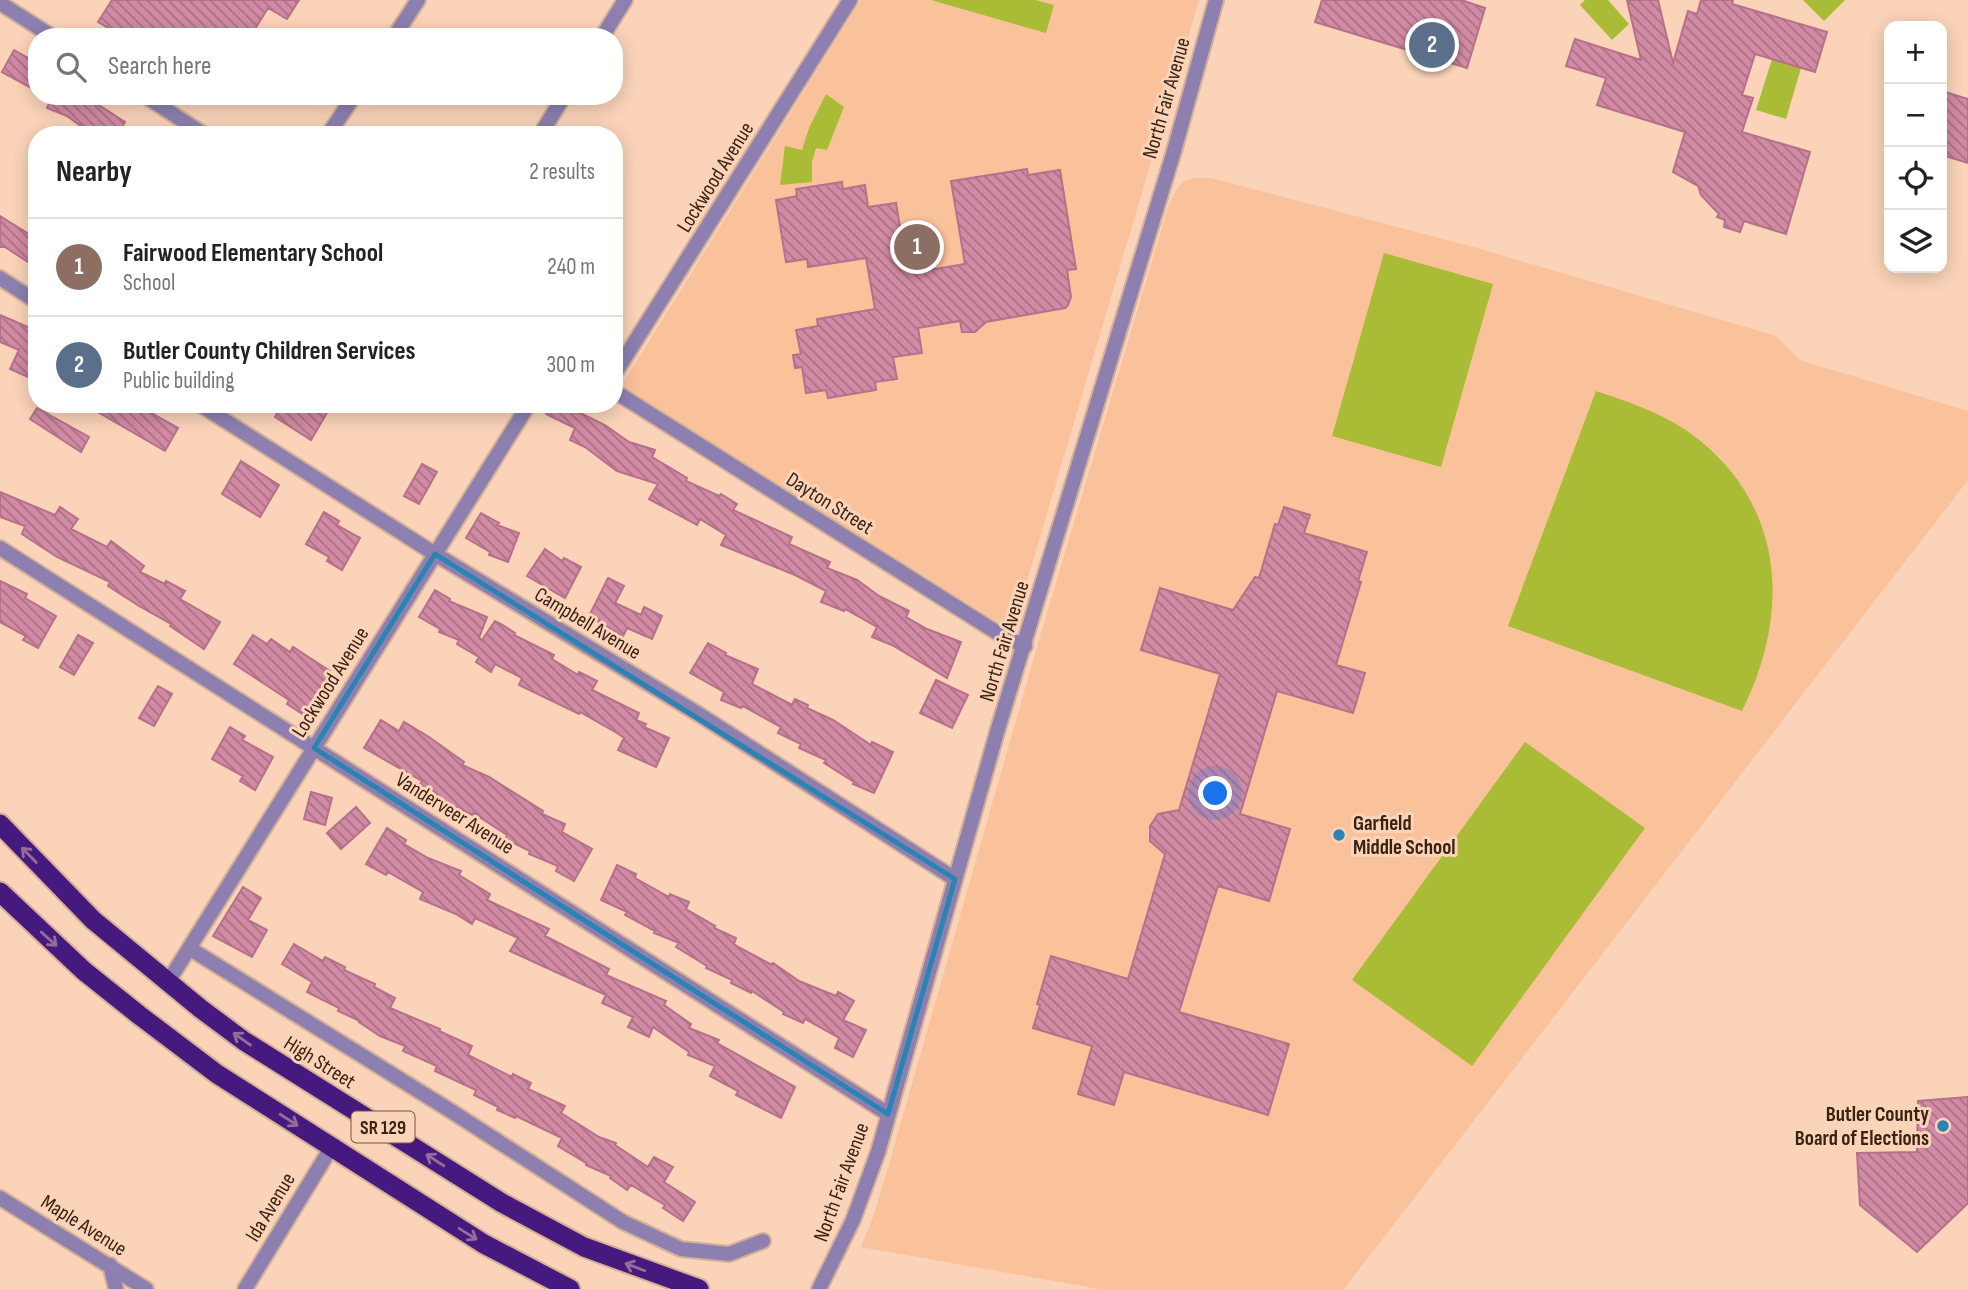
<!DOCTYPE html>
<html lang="en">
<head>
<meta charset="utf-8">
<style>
	:root { --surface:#fff; --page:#f6f6f6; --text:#222; --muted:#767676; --line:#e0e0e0; --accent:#111827 }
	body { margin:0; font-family:"Sofia Sans Condensed",sans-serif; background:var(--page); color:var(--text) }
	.controls { position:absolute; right:21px; top:21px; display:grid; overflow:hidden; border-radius:14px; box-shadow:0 4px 18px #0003 }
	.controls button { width:63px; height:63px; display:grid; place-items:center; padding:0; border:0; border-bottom:2px solid var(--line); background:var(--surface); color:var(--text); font:35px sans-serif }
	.you { position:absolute; left:1216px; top:794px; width:24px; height:24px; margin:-18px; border:5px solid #fff; border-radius:50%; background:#1a73e8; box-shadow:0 0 0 10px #1a73e833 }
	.badge { display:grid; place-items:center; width:46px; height:46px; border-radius:50%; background:var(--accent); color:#fff; font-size:23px; font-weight:700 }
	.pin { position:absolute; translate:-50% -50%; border:4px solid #fff; box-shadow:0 2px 7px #0006 }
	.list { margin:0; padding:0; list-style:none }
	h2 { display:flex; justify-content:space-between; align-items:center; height:91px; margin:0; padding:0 28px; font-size:30px }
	h2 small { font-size:23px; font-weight:400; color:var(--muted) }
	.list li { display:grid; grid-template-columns:46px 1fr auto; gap:21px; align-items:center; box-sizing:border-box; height:98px; padding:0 28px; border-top:2px solid var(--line) }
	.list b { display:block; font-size:26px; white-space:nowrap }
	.list p { margin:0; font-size:23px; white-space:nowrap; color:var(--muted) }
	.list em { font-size:23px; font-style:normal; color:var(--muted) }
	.icon { flex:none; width:38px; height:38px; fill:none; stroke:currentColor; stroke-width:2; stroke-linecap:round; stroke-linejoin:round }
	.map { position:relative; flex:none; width:1968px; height:1289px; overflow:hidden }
	.search { position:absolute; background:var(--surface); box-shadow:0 4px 18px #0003; left:28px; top:28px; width:595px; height:77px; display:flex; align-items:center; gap:18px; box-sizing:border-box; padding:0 24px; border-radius:28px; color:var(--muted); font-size:26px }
	.panel { position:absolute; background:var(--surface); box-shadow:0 4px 18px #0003; left:28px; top:126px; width:595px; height:287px; border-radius:28px }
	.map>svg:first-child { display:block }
	.built { fill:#fac29b }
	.park { fill:#aabb36 }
	.building { fill:url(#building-back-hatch); stroke:#b6708a; stroke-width:2 }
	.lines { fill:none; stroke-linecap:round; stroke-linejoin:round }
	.minor-casing { stroke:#d4b097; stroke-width:18 }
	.tertiary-casing { stroke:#d4b097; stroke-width:18 }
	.trunk-casing { stroke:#d4b097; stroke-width:23 }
	.minor { stroke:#8d80b1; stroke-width:14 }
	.tertiary { stroke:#8d80b1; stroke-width:14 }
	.trunk { stroke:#45197e; stroke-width:19 }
	.oneway { stroke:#966d99 }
	.marked { fill:none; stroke:#2b83b1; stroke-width:5; stroke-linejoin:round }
	.poi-dot { fill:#2b83b1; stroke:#fad3b9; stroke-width:2.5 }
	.labels { text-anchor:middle; stroke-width:6; stroke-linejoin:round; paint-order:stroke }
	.shield { fill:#fad3b9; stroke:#745743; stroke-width:2 }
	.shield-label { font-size:19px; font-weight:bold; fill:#3a2211 }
	.street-label { font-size:21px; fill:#3a2211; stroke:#fad3b9 }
	.poi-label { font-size:21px; font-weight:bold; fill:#3a2211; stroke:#fad3b9; text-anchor:start }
</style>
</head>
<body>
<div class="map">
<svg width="1968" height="1289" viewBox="0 0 1968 1289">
	<defs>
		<pattern id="building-back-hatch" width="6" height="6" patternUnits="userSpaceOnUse" patternTransform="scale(1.75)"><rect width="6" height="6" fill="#d28ba4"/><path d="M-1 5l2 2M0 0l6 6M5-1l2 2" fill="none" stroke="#ab7184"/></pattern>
	</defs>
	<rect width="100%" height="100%" fill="#fad3b9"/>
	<path class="built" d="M861,0H1199L1019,608L1011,621L1003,625L625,388L623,383Z
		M1194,178H1211L1477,248L1776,336L1800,360L1968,411V480L1344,1289H1099L861,1247L872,1220L886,1175L1041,633L1169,204L1176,190L1183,182Z"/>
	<path class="park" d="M931,0H1035L1054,5L1046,33Z
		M1585,0H1608L1629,24L1612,40L1580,5Z
		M1803,0H1845L1824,21Z
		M1772,59L1801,68L1786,119L1756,110Z
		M826,94L844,107L827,150L816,148L812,162V182L780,185L785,146L802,150L809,128Z
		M1384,253L1493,284L1441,467L1332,436Z
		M1596,391C1632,403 1668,415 1698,439C1786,509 1790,615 1742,711L1508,626Z
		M1525,742L1645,828L1472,1066L1352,980Z"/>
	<path class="building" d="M112,0H299L287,19L268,8L250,37H123L98,22Z
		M1322,0H1461L1485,8L1467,68L1315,22Z
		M1627,0H1658L1673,63L1688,11L1697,14L1701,0H1733L1732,4L1827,32L1815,72L1755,54L1742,95L1753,98L1742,132L1810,152L1786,234L1744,221L1740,232L1724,227L1725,220L1717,217L1719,214L1701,195L1698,186L1673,172L1685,132L1597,105L1606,78L1566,66L1575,39L1641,60Z
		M14,50L37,63V91L2,72Z
		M1942,91L1968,99V163L1942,155Z
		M52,96H85L125,122L117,135H93L67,116L47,108Z
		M1027,169L1028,175L1060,170L1076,269L1067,270L1071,297L1068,305L1065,308L986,322L975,332H962L960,321L918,328L922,353L893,357L897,379L875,382L876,390L828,398L826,390L806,393L802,367L795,368L793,355L801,354L796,330L818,326L817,319L875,309L866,258L808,267L807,259L786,262L776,200L797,196L796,189L842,182L843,189L865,185L868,207L896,203L906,263L928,259L929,270L965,264L951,181Z
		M0,216L37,239V268L5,247H0Z
		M0,315L37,331V357L28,377L10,369L19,350L0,342Z
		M84,404H135L178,428L165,451Z
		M282,404H332L311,440L275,417Z
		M551,404H575L572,409L605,425L629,442L655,450L652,457L687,478L686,481L719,496L721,494L737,504L733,510L792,537L789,544L830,562L827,568L857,580L879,596L909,611L906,617L927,629L961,642L947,678L892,645L872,637L877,627L845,609L844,611L821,602L826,591L795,575L721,545L726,535L700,519L697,525L649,499L658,484L617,471L585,447L570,440L575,428L546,414Z
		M37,408L89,437L81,452L30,419Z
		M241,461L279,485L260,517L222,494Z
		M422,464L437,472L419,504L404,496Z
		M0,492L55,515L60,507L78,519L71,529L107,547L111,541L144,566L140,572L165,584L166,581L185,591L180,599L220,622L204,649L170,626L171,624L139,606L108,586L110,582L57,557L22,534L25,526L0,517Z
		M1284,507L1310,515L1304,533L1367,552L1358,581L1361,582L1336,665L1365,673L1353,713L1277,691L1240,814L1290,829L1269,901L1218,886L1179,1012L1289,1044L1268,1115L1124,1072L1114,1105L1078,1094L1092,1046L1033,1028L1040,1005L1037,1004L1051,956L1128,979L1165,854L1150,841V826L1158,814L1179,810L1220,674L1141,650L1160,588L1233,610L1255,577L1259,578L1275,524L1278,525Z
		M324,512L339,521L337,525L360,538L342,570L327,561L329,557L306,544Z
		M481,513L499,523L497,525L519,533L508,562L489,555L490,552L466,538Z
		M545,549L562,561L564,558L581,567L565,598L527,576Z
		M608,578L624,586L615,603L641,615L644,607L662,616L652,639L627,628L623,636L589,616Z
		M0,581L27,594L25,598L56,616L38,648L23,640L26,636L0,622Z
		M435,590L450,599L449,601L487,617L479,638L482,640L495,621L501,624L515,633L514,635L554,655L552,659L578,675L579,672L597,681L592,690L639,713L636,720L646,724L644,727L669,738L656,767L618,750L624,738L617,733L580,712L579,714L519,685L522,678L495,664L491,672L476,662L479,657L457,644L459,640L439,632L440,629L419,617Z
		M78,635L93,643L74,675L60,667Z
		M253,635L267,644L271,639L290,652L293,647L330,671L304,715L287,704L289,700L234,664Z
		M708,643L726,653L725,655L758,669L752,684L792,705L795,699L808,705L807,708L833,720L871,745L872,742L893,752L874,793L853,784L854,782L824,763L826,760L799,748L801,744L778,733L781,727L743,706L741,708L721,700L724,692L690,673Z
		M936,680L968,695L952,728L920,713Z
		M158,686L172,694L154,726L139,718Z
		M381,720L399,731L404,722L429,737L464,762L462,765L489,777L543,811L542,814L565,824L562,832L592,849L574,881L556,871L558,866L529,854L530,851L505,839L507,835L473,813L472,815L454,806L420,784L422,781L364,748Z
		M230,727L245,736L242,740L273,757L255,790L240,781L243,776L212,759Z
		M311,792L332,798L325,825L304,819Z
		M356,807L370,823L341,849L327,833Z
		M387,828L406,840L404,844L428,858L461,871L459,875L490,894L487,900L549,929L545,936L609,969L606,975L666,1001L664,1005L691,1024L689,1028L719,1040L717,1043L795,1087L781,1118L736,1095L738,1091L710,1076L715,1066L688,1055L689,1052L653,1027L649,1037L628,1027L633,1017L602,1003L606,995L510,951L518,938L475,918L472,924L456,914L420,899L423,892L388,872L386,875L366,864Z
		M617,865L636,874L635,878L669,897L670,894L689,902L686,909L715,926L714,928L736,938L734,944L740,948L772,965L773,963L799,981L836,996L838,992L854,1001L843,1020L866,1030L853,1057L835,1048L839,1038L805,1019L803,1023L783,1014L784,1012L752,991L751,993L731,983L732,980L706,968L707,966L676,947L679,943L654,933L655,931L625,915L627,912L601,900Z
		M243,887L261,898L248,920L267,930L252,957L213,936Z
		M294,944L323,961L325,957L345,967L344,970L375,984L374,987L395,998L390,1008L440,1029L439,1031L472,1046L468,1055L512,1077L513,1074L531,1083L528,1089L565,1106L561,1113L599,1137L616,1143L615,1145L648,1167L654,1157L673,1167L664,1182L695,1202L683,1221L663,1208L665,1205L631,1185L627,1190L610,1178L611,1176L586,1165V1163L558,1146L562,1138L516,1116L515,1118L497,1110L498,1107L474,1095L476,1090L435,1071L437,1066L403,1051L405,1046L380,1036L359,1022L360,1021L338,1011L339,1008L307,992L312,982L282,964Z
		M1968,1097V1203L1917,1252L1860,1205L1857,1153L1917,1152L1918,1101Z"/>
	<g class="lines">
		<g class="minor-casing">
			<path id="minor" d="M0,3L53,37
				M394,37L418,0
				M602,37L625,0
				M145,96L205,135
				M328,135L354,96
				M540,135L564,96
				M0,278L37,302
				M614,375L850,0
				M614,391L1004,637L1025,646
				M199,404L435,554L700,715L955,879
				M0,548L888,1114
				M189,948L451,1111L623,1222L681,1249L729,1254L763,1241
				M168,982L529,404
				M0,1198L146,1289
				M110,1265L116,1289
				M245,1289L331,1148"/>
		</g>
		<g class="tertiary-casing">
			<path id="tertiary" d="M819,1289L853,1220L878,1152L997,732L1174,151L1216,0"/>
		</g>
		<g class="trunk-casing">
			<path id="trunk" d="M0,824L93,920L201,1009L244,1041L502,1203L584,1247L699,1289
				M0,892L84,971L139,1015L217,1074L484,1244L570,1289"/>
		</g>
		<use href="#minor" class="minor"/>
		<use href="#tertiary" class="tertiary"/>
		<use href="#trunk" class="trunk"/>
	</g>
	<defs><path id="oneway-shaft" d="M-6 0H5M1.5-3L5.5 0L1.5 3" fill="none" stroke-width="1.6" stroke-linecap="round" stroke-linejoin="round" transform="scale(1.75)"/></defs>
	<g class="oneway">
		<use href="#oneway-shaft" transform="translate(29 855) rotate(-134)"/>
		<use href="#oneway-shaft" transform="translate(49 939) rotate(42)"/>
		<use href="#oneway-shaft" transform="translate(242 1039) rotate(-145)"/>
		<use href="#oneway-shaft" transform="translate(289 1120) rotate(33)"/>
		<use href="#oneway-shaft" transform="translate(435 1160) rotate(-147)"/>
		<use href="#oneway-shaft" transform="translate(468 1234) rotate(32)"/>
		<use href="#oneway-shaft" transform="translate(635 1267) rotate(-159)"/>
	</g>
	<path class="marked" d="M435,554L955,879L888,1114L314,748Z"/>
	<g class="poi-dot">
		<circle cx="1339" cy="835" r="7"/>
		<circle cx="1943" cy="1126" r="7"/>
	</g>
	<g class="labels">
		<rect class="shield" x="351.5" y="1111.5" width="63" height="31" rx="5"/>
		<g class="shield-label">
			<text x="383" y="1134">SR 129</text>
		</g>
		<g class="street-label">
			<text transform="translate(1166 98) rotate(-74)" y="7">North Fair Avenue</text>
			<text transform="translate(715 177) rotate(-58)" y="7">Lockwood Avenue</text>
			<text transform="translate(830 503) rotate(32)" y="7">Dayton Street</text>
			<text transform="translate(588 623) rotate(31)" y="7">Campbell Avenue</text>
			<text transform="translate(1004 641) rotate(-73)" y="7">North Fair Avenue</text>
			<text transform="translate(330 682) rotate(-58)" y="7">Lockwood Avenue</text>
			<text transform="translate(455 813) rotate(32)" y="7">Vanderveer Avenue</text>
			<text transform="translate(320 1062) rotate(32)" y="7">High Street</text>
			<text transform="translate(841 1182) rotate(-70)" y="7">North Fair Avenue</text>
			<text transform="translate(270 1207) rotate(-59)" y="7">Ida Avenue</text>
			<text transform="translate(84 1225) rotate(32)" y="7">Maple Avenue</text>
		</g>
		<g class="poi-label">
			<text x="1353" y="830">Garfield<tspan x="1353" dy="24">Middle School</tspan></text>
			<text x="1929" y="1121" text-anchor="end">Butler County<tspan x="1929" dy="24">Board of Elections</tspan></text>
		</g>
	</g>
</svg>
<div class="controls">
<button>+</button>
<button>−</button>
<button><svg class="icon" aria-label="locate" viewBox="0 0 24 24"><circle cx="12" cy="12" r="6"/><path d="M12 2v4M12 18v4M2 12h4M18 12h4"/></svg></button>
<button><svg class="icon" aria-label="layers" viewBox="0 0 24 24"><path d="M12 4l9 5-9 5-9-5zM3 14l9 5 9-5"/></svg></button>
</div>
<div class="you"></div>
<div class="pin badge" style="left:917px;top:247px;background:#8d6e63">1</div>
<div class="pin badge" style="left:1432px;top:45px;background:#5c6f8a">2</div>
<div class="search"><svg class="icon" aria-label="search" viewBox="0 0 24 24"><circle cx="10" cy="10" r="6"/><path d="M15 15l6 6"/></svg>Search here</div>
<section class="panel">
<h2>Nearby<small>2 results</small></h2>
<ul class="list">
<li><span class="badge" style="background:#8d6e63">1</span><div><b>Fairwood Elementary School</b><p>School</p></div><em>240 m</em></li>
<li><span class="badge" style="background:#5c6f8a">2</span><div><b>Butler County Children Services</b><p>Public building</p></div><em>300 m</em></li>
</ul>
</section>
</div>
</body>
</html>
